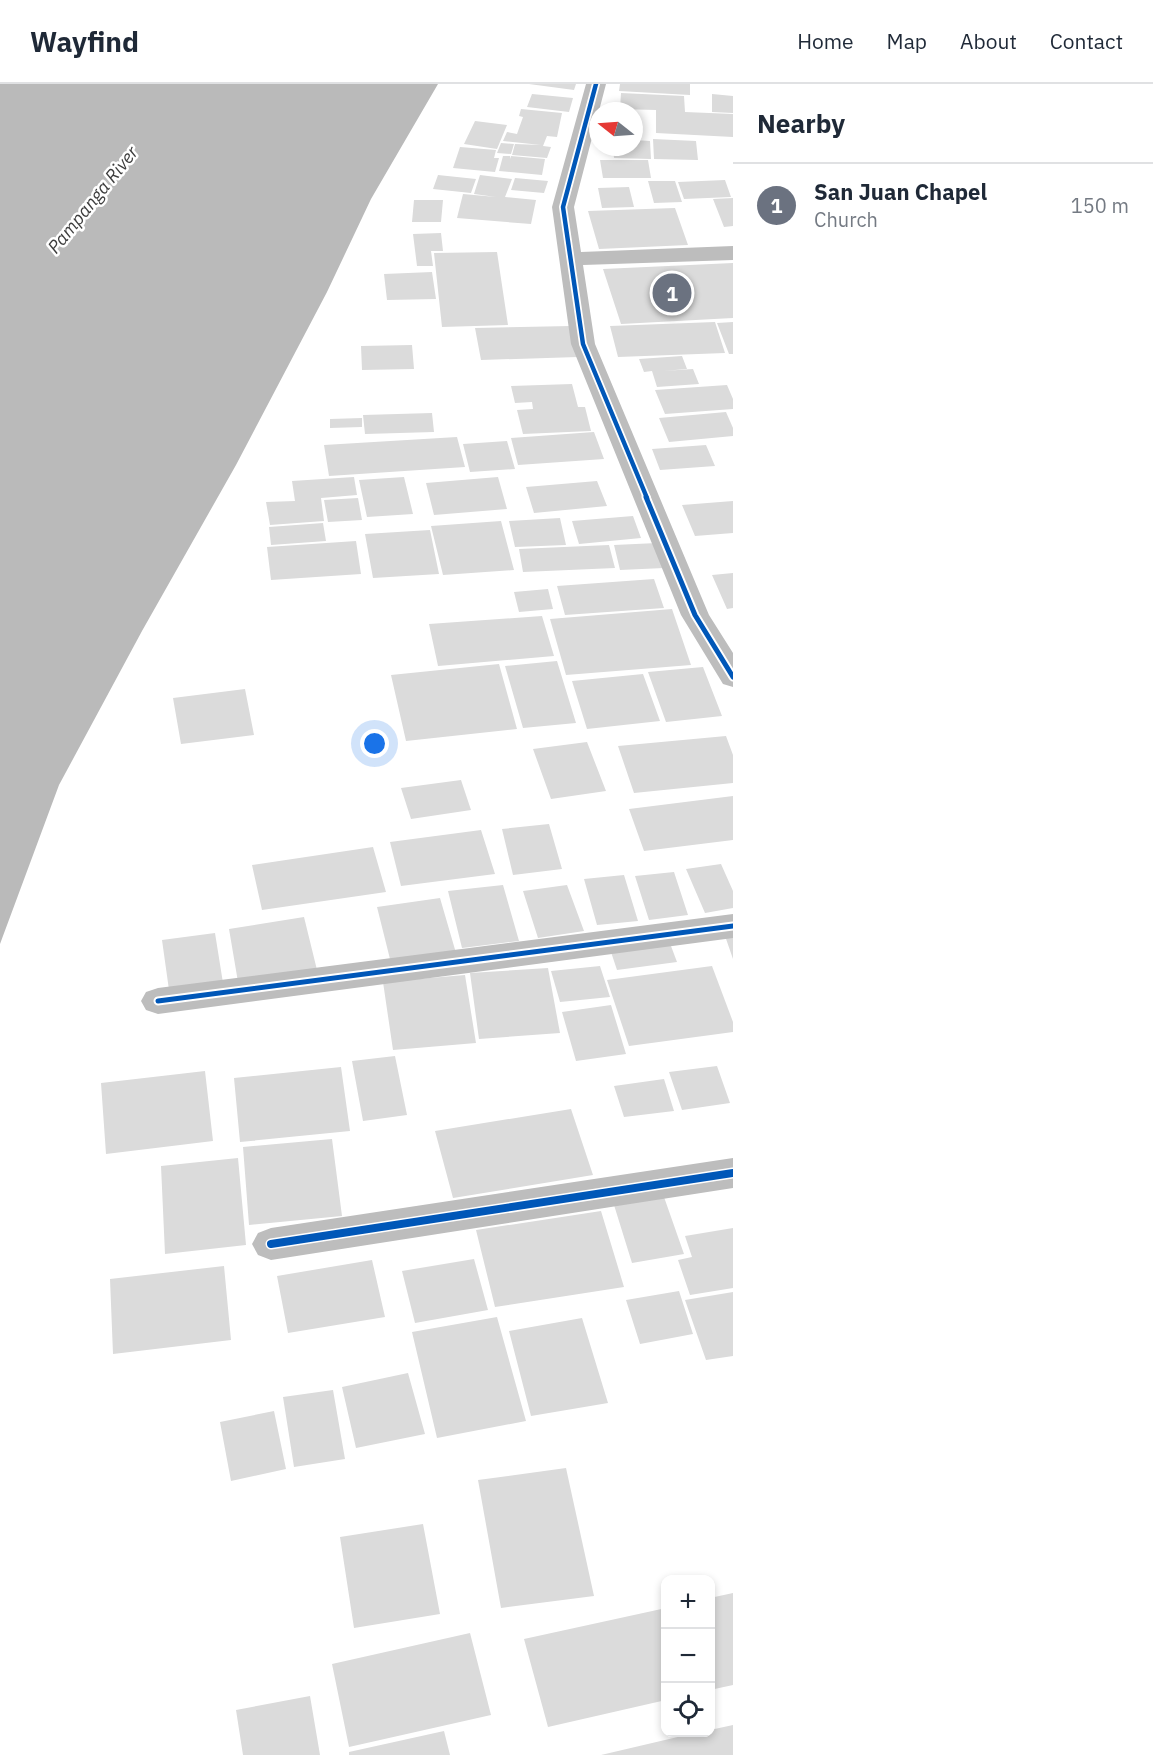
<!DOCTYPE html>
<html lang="en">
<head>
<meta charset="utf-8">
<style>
	:root { --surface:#fff; --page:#f6f6f7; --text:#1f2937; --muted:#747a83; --line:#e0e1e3; --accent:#0f766e }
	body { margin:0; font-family:"IBM Plex Sans",sans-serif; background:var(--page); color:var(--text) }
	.controls { position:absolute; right:18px; bottom:18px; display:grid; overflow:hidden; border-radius:12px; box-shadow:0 3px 9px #0003 }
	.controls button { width:54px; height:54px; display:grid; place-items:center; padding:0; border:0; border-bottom:2px solid var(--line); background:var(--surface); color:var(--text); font:30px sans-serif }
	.compass { position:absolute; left:589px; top:18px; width:54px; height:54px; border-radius:50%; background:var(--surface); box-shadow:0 3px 9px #0003; rotate:287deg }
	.you { position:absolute; left:375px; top:660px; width:21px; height:21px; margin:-15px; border:4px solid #fff; border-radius:50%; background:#1a73e8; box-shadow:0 0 0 9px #1a73e833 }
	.badge { display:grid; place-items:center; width:39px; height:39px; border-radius:50%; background:var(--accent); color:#fff; font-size:20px; font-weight:700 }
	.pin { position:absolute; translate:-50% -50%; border:3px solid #fff; box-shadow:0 2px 6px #0006 }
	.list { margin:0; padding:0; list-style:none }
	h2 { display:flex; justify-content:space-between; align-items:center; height:78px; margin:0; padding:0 24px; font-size:26px }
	h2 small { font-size:20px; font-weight:400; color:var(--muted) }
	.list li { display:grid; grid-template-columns:39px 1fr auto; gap:18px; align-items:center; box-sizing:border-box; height:84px; padding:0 24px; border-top:2px solid var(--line) }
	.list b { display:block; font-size:22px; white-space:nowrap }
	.list p { margin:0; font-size:20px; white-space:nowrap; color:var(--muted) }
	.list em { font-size:20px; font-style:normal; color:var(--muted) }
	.icon { flex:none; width:33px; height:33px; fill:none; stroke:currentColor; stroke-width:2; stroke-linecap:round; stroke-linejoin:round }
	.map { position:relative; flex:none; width:733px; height:1671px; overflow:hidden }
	header { display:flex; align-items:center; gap:36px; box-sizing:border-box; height:84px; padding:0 30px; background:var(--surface); border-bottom:2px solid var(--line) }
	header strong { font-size:28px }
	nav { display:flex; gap:33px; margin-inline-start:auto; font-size:21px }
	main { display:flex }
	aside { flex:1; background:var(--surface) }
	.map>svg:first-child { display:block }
	.water { fill:#bababa }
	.building { fill:#dbdbdb }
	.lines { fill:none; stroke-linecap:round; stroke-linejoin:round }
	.minor { fill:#bdbdbd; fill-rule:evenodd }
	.cycleway-far2-casing { stroke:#fff; stroke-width:8 }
	.cycleway-far1-casing { stroke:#fff; stroke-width:9 }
	.cycleway-casing { stroke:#fff; stroke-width:11 }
	.cycleway-far2 { stroke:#0057b8; stroke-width:4.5 }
	.cycleway-far1 { stroke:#0057b8; stroke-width:5 }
	.cycleway { stroke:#0057b8; stroke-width:8 }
	.labels { text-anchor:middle; stroke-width:5; stroke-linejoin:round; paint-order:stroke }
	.far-water-label { font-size:18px; font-style:italic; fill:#3d3d3d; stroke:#fff }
</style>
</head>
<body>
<header>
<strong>Wayfind</strong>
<nav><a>Home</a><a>Map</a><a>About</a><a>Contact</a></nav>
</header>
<main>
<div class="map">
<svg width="733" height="1671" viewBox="0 0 733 1671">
	<rect width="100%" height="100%" fill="#fff"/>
	<path class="water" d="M0,0H438L371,115L327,208L236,381L142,547L59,701L0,860Z"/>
	<path class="building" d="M529,0H576L574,6Z
		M620,0H690V11L619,7Z
		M621,9L684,12L685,28L733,30V53L656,49V26L620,25Z
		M532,10L573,14L569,28L527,23Z
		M712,10L733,12V29L712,28Z
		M521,25L562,29L557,53L547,52L543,62L551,63L547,74L512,71L515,60L541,61L503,57L507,48L517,50L523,33L519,32Z
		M475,37L507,41L497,65L464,60Z
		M653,55L696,57L698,76L654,75Z
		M634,56L650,57L651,75L614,74L613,63H634Z
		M501,59L514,60L511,70L497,69Z
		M460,63L496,66L494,74H499L495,88L453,84Z
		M503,72H510V75L511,72L545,75L542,91L499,87Z
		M600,76H648L651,94H603Z
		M438,91L476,95L471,109L433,105Z
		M480,91L512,95L505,113L536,116L531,140L457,134L463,110L496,113L474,110Z
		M515,94L548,97L544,109L511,106Z
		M725,96L731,113L684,115L678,98Z
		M648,97H675L682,118L654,119Z
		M629,103L634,123L602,124L598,104Z
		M733,114V142L724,143L713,115Z
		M414,116H443L441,138H412Z
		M675,124L688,161L599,165L588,127Z
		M441,149L443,167H431L433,182H417L413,150Z
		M497,168L508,241L442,243L434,169Z
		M733,179V234L621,240L603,185Z
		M432,188L436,215L387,216L384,190Z
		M715,238L725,269L618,273L610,242Z
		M733,238V270H729L717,239Z
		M571,242L578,273L481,276L475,244Z
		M412,261L414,285L362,286L361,262Z
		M682,272L687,285L663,287L693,285L699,300L657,303L652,287L644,288L639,275Z
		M572,300L578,323H585L591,347L523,350L517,326L533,325L532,318L515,319L511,302Z
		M727,301L733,315V325L665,330L655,306Z
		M726,328L733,344V352L669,358L659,334Z
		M432,329L434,348L365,350L363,331Z
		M362,334V343L330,344V335Z
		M594,348L604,375L518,381L511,354Z
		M457,353L465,383L329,392L324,361Z
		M507,357L515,385L470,388L463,360Z
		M706,361L715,382L660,386L652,365Z
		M354,393L357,411L321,414L324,437L270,441L266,418L295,417L292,397Z
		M404,393L413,430L367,433L359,396Z
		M498,393L507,425L434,431L426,399Z
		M597,397L607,422L534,429L526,403Z
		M358,414L362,436L328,438L324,416Z
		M733,417V449L695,452L682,421Z
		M633,432L641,454L579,460L572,437Z
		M560,434L566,461L515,463L509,437Z
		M501,437L514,486L443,491L431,442Z
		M323,439L326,457L271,461L269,443Z
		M430,446L439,490L373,494L365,450Z
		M356,457L361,490L271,496L267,463Z
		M657,459L664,484L620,486L614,461Z
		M609,461L615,484L523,488L519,465Z
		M733,489V524L727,525L712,491Z
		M654,495L664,524L565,531L557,502Z
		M548,505L553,525L519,528L514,508Z
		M672,525L691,581L566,591L550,535Z
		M542,532L554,572L438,582L429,540Z
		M557,577L576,639L523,644L505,582Z
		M499,580L517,645L406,657L391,591Z
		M703,583L722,632L666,638L648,588Z
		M643,590L660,637L587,645L572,597Z
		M245,605L254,651L181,660L173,614Z
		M726,652L733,671V699L634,709L618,662Z
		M587,658L606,707L551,715L533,665Z
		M461,696L471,726L411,735L401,704Z
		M733,712V756L644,767L629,725Z
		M549,740L562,785L513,791L502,745Z
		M481,746L495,790L401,802L390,758Z
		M373,763L386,808L262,826L252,781Z
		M721,780L733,807V824L705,829L686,785Z
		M674,788L688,831L649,836L635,792Z
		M624,791L638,837L597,841L584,795Z
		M503,801L519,857L462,864L448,807Z
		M567,801L584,847L538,854L523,807Z
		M440,814L456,869L391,879L377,823Z
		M304,833L317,886L238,898L229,845Z
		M733,848V875L724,849Z
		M215,849L223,899L169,906L162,856Z
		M668,854L677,878L617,886L609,862Z
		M600,882L610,913L560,918L551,887Z
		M712,882L733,938V948L629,962L607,896Z
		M548,884L560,949L479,955L470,889Z
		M465,891L476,959L393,966L383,898Z
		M611,921L626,970L576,977L562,928Z
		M395,972L407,1031L363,1037L352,977Z
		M717,982L730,1019L682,1026L669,988Z
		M341,983L350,1047L240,1058L234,994Z
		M205,987L213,1057L106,1070L101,999Z
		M664,995L674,1027L624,1033L614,1002Z
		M571,1025L593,1091L453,1114L435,1047Z
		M332,1055L342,1132L249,1141L243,1063Z
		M238,1074L246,1161L165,1170L161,1082Z
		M664,1113L684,1170L632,1179L614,1121Z
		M601,1127L624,1203L495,1223L476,1146Z
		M733,1144V1204L690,1211L678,1176L692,1173L685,1152Z
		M474,1175L488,1226L415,1239L402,1187Z
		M372,1176L385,1233L288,1249L277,1192Z
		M224,1182L231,1256L113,1270L110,1195Z
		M679,1207L693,1250L640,1260L626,1216Z
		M733,1208V1272L706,1276L685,1216Z
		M497,1233L526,1337L437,1354L412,1248Z
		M582,1234L608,1319L531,1332L509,1247Z
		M408,1289L425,1350L356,1364L342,1303Z
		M333,1306L345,1375L294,1383L283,1313Z
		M274,1327L286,1385L231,1397L220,1338Z
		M566,1384L594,1512L501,1524L478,1396Z
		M423,1440L440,1530L354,1544L340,1453Z
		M733,1509V1601L710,1606V1514Z
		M666,1524V1616L548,1643L524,1555Z
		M470,1549L491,1631L349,1663L332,1580Z
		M310,1612L320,1671H243L236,1626Z
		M733,1641V1671H601L699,1648H710V1646Z
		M444,1647L450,1671H349V1668Z"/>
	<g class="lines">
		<path class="minor" d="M586,0H606L574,123L581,168L733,162V176L583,181L595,260L709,531L733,569V603L723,600L681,531L571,260L552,123Z
			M733,830V854L158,930L146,926L141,917L146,908L158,904Z
			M733,1074V1104L271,1176L258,1171L252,1160L258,1149L271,1144Z"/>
		<g class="cycleway-far2-casing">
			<path id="cycleway-far2" d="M596,0L563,123L583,260L647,414"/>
		</g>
		<g class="cycleway-far1-casing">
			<path id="cycleway-far1" d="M646,413L695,531L733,593
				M158,917L733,842"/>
		</g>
		<g class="cycleway-casing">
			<path id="cycleway" d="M271,1160L733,1089"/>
		</g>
		<use href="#cycleway-far2" class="cycleway-far2"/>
		<use href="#cycleway-far1" class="cycleway-far1"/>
		<use href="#cycleway" class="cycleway"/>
	</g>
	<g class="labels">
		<g class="far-water-label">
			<text transform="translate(93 116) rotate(-51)" y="6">Pampanga River</text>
		</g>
	</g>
</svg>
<div class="controls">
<button>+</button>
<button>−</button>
<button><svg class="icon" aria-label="locate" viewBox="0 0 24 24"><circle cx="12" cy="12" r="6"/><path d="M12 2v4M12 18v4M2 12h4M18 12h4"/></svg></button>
</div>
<svg class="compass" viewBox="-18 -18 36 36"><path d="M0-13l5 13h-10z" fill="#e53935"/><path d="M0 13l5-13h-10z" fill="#747a83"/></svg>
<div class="you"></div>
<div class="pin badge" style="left:672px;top:209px;background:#6b7280">1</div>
</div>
<aside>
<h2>Nearby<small></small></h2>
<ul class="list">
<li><span class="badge" style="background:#6b7280">1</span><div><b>San Juan Chapel</b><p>Church</p></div><em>150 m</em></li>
</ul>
</aside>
</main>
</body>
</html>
